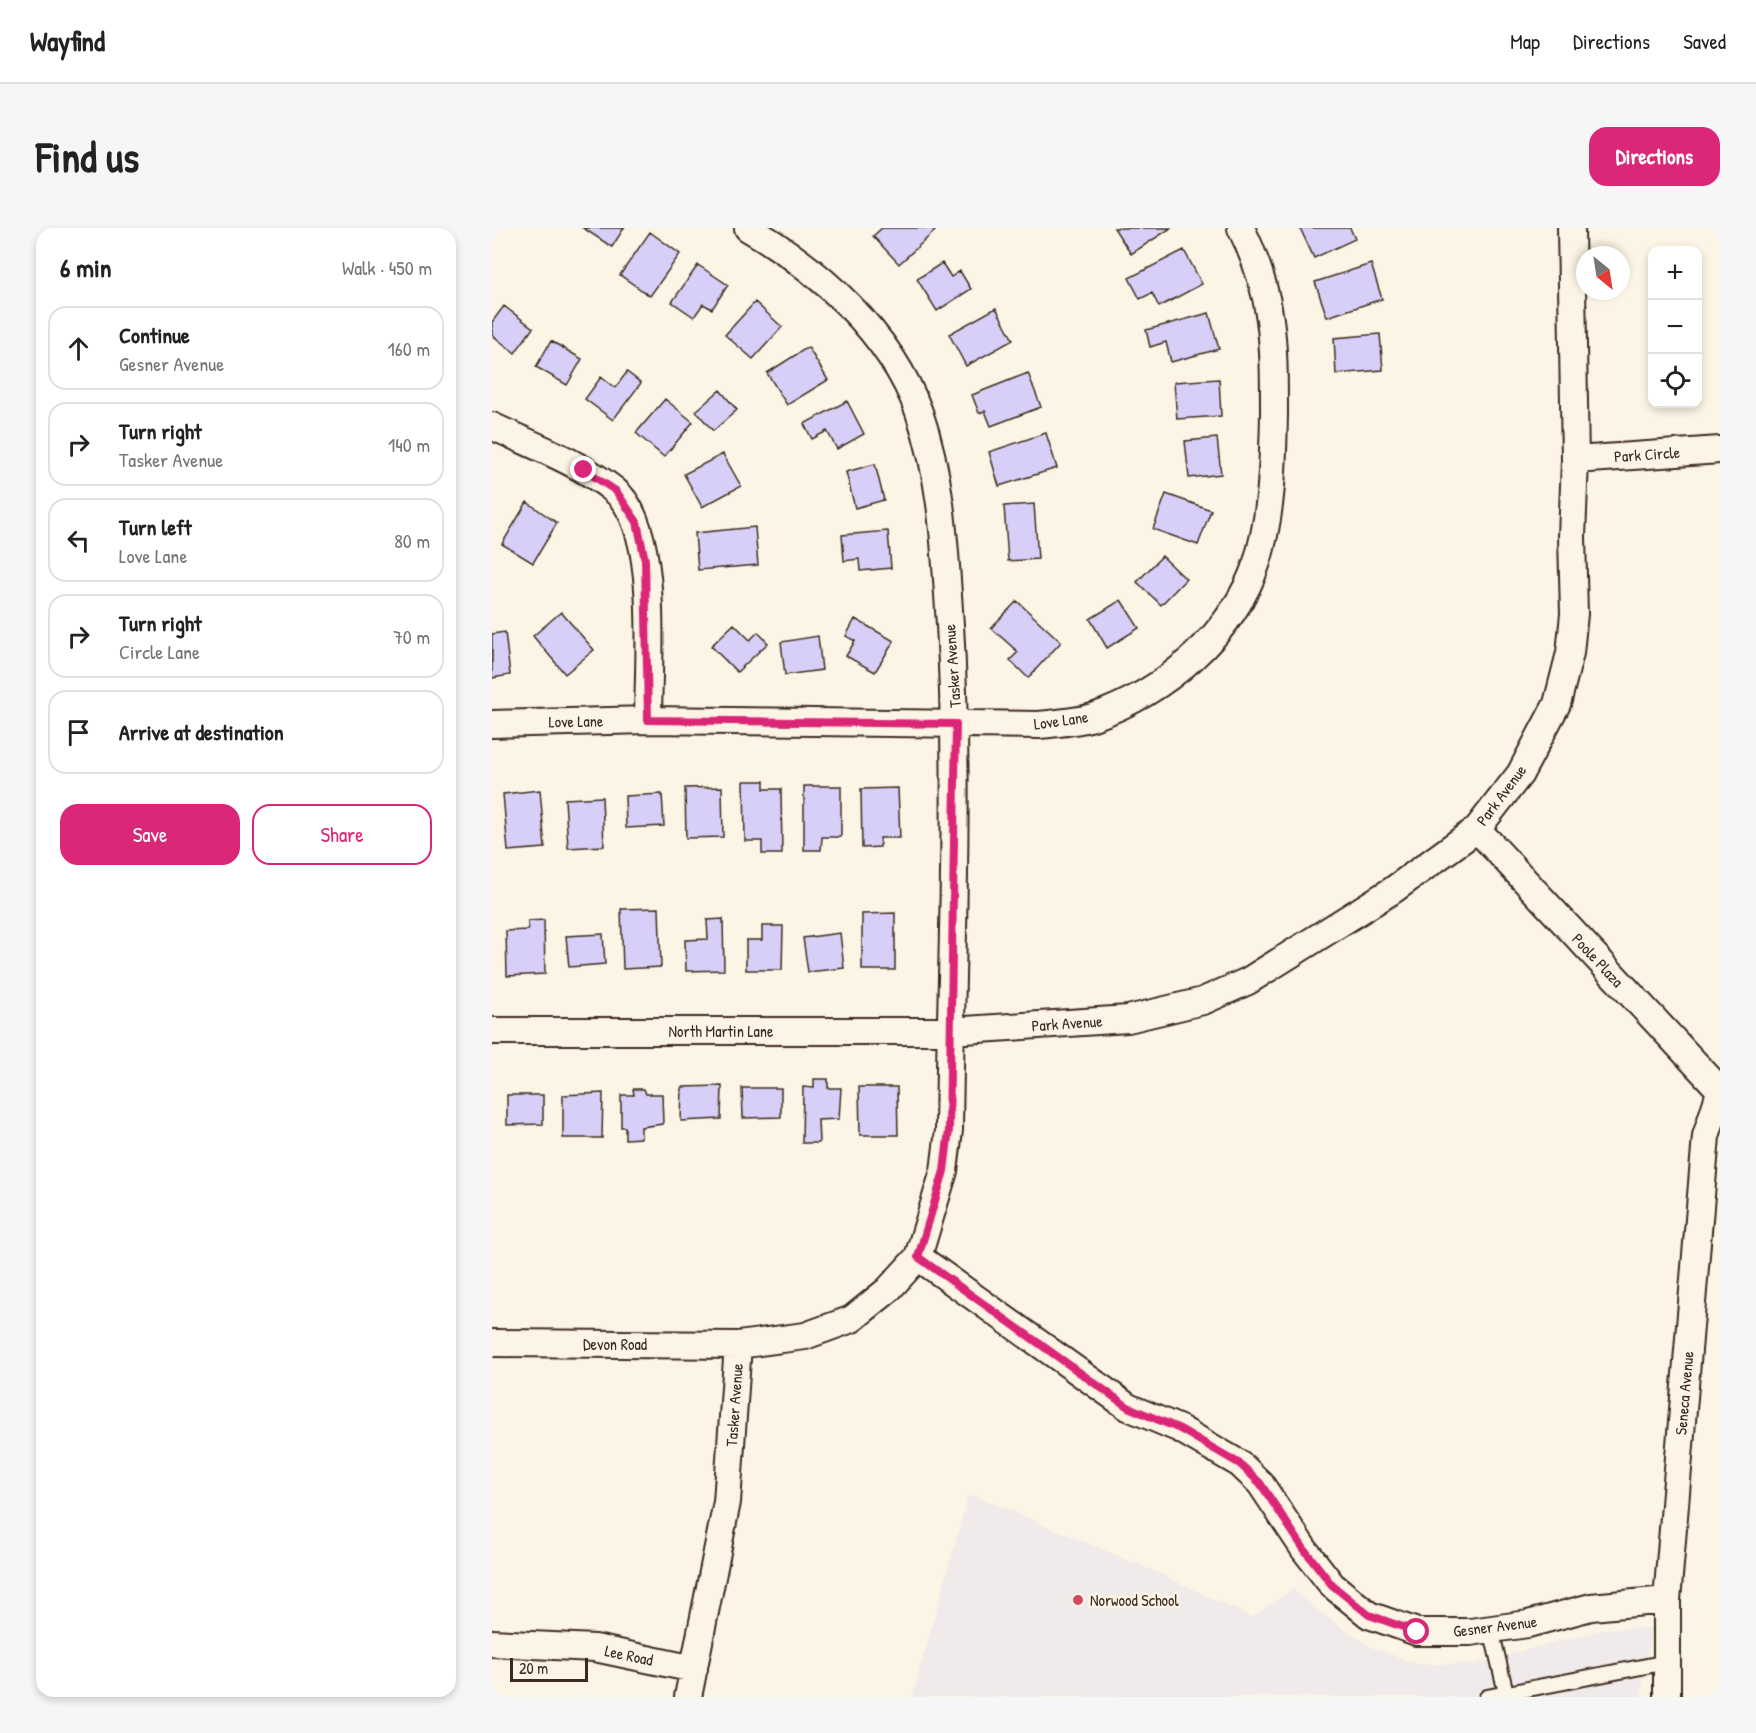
<!DOCTYPE html>
<html lang="en">
<head>
<meta charset="utf-8">
<style>
	:root { --surface:#fff; --page:#f6f6f6; --text:#222; --muted:#767676; --line:#e0e0e0; --accent:#db2777 }
	body { margin:0; font-family:"Patrick Hand",sans-serif; background:var(--page); color:var(--text) }
	.controls { position:absolute; right:18px; top:18px; display:grid; overflow:hidden; border-radius:12px; box-shadow:0 3px 9px #0003 }
	.controls button { width:54px; height:54px; display:grid; place-items:center; padding:0; border:0; border-bottom:2px solid var(--line); background:var(--surface); color:var(--text); font:30px sans-serif }
	.compass { position:absolute; left:1084px; top:18px; width:54px; height:54px; border-radius:50%; background:var(--surface); box-shadow:0 3px 9px #0003; rotate:150deg }
	.scale { position:absolute; left:18px; bottom:15px; width:78px; box-sizing:border-box; padding-left:6px; border:3px solid #3b2a1e; border-top:0; font-size:16px; line-height:21px; white-space:nowrap; color:#3b2a1e; -webkit-text-stroke:4px #fcf5e5; paint-order:stroke }
	.stop { position:absolute; width:18px; height:18px; margin:-14px; border:4px solid #db2777; border-radius:50%; background:#fff }
	.stop.end { background:#db2777; border-color:#fff; box-shadow:0 2px 6px #0008 }
	.list { margin:0; padding:0; list-style:none }
	h2 { display:flex; justify-content:space-between; align-items:center; height:78px; margin:0; padding:0 24px; font-size:26px }
	h2 small { font-size:20px; font-weight:400; color:var(--muted) }
	.list li { display:grid; grid-template-columns:39px 1fr auto; gap:18px; align-items:center; box-sizing:border-box; height:84px; margin:0 12px 12px; padding:0 12px; border:2px solid var(--line); border-radius:18px }
	.list b { display:block; font-size:22px; white-space:nowrap }
	.list p { margin:0; font-size:20px; white-space:nowrap; color:var(--muted) }
	.list em { font-size:20px; font-style:normal; color:var(--muted) }
	.actions { display:flex; gap:12px; padding:18px 24px }
	.actions a { flex:1; padding:14px 0; border:2px solid var(--accent); border-radius:18px; text-align:center; font-size:21px; color:var(--accent) }
	.actions .main { background:var(--accent); color:#fff }
	.icon { flex:none; width:33px; height:33px; fill:none; stroke:currentColor; stroke-width:2; stroke-linecap:round; stroke-linejoin:round }
	.map { position:relative; flex:none; width:1228px; height:1469px; overflow:hidden; border-radius:18px }
	header { display:flex; align-items:center; gap:36px; box-sizing:border-box; height:84px; padding:0 30px; background:var(--surface); border-bottom:2px solid var(--line) }
	header strong { font-size:28px }
	nav { display:flex; gap:33px; margin-inline-start:auto; font-size:21px }
	.intro { display:flex; align-items:center; justify-content:space-between; box-sizing:border-box; height:144px; padding:0 36px }
	h1 { margin:0; font-size:42px }
	.button { padding:15px 27px; border-radius:18px; background:var(--accent); color:#fff; font-size:21px; font-weight:700 }
	main { display:flex; gap:36px; padding:0 36px }
	aside { flex:1; background:var(--surface); border-radius:18px; box-shadow:0 3px 9px #0003 }
	.map>svg:first-child { display:block }
	.built { fill:#f1eaea }
	.building { fill:#d7cff7; stroke:#3b2a1e; stroke-width:1.5 }
	.lines { fill:none; stroke-linecap:round; stroke-linejoin:round }
	.service-casing { stroke:#3b2a1e; stroke-width:18 }
	.minor-casing { stroke:#3b2a1e; stroke-width:30 }
	.service { stroke:#fcf5e5; stroke-width:14 }
	.minor { stroke:#fcf5e5; stroke-width:26 }
	.route { stroke:#db2777; stroke-width:8 }
	.poi-dot { fill:#d1495b; stroke:#fcf5e5; stroke-width:2 }
	.labels { text-anchor:middle; stroke-width:5; stroke-linejoin:round; paint-order:stroke }
	.street-label { font-size:16px; fill:#3b2a1e; stroke:#fcf5e5 }
	.poi-label { font-size:16px; fill:#3b2a1e; stroke:#fcf5e5; text-anchor:start }
</style>
</head>
<body>
<header>
<strong>Wayfind</strong>
<nav><a>Map</a><a>Directions</a><a>Saved</a></nav>
</header>
<div class="intro"><h1>Find us</h1><a class="button">Directions</a></div>
<main>
<aside>
<h2>6 min<small>Walk · 450 m</small></h2>
<ul class="list">
<li><svg class="icon" aria-label="ahead" viewBox="0 0 24 24"><path d="M12 20V5M6 11l6-6 6 6"/></svg><div><b>Continue</b><p>Gesner Avenue</p></div><em>160 m</em></li>
<li><svg class="icon" aria-label="right" viewBox="0 0 24 24"><path d="M7 20v-9h11M14 6l5 5-5 5"/></svg><div><b>Turn right</b><p>Tasker Avenue</p></div><em>140 m</em></li>
<li><svg class="icon" aria-label="left" viewBox="0 0 24 24"><path d="M17 20v-9H6M10 6l-5 5 5 5"/></svg><div><b>Turn left</b><p>Love Lane</p></div><em>80 m</em></li>
<li><svg class="icon" aria-label="right" viewBox="0 0 24 24"><path d="M7 20v-9h11M14 6l5 5-5 5"/></svg><div><b>Turn right</b><p>Circle Lane</p></div><em>70 m</em></li>
<li><svg class="icon" aria-label="arrive" viewBox="0 0 24 24"><path d="M6 21V4h12l-3 4 3 4H6"/></svg><div><b>Arrive at destination</b></div></li>
</ul>
<div class="actions"><a class="main">Save</a><a>Share</a></div>
</aside>
<div class="map">
<svg width="1228" height="1469" viewBox="0 0 1228 1469">
	<rect width="100%" height="100%" fill="#fcf5e5"/>
	<filter id="ink" filterUnits="userSpaceOnUse"><feTurbulence type="fractalNoise" baseFrequency=".0167" numOctaves="2"/><feDisplacementMap in="SourceGraphic" scale="12" xChannelSelector="R" yChannelSelector="G"/><feConvolveMatrix kernelMatrix="1 2 1 2 8 2 1 2 1" color-interpolation-filters="sRGB"/></filter>
	<g filter="url(#ink)">
		<path class="built" d="M477,1265L660,1342L760,1389L801,1361L827,1383L879,1419L926,1436H981L1112,1401L1160,1400L1149,1469H420Z"/>
		<path class="building" d="M91,0H132L120,19Z
			M390,0H440L443,3L407,36L381,8Z
			M622,0H679L639,26Z
			M808,0H858L863,11L822,30Z
			M158,4L188,26L158,68L128,47Z
			M692,22L710,56L667,79L660,65L648,71L637,50Z
			M450,35L459,49L468,43L479,61L445,83L425,51Z
			M879,36L890,71L835,89L823,54Z
			M206,37L236,57L220,81L211,76L202,89L180,74Z
			M263,74L290,99L261,131L233,107Z
			M12,78L41,100L23,125L0,107V94Z
			M504,80L521,112L474,138L457,106Z
			M717,85L727,121L679,134L674,114L658,119L654,102Z
			M888,106L891,142L844,146L842,110Z
			M59,113L90,131L75,157L44,139Z
			M316,119L336,152L295,177L275,145Z
			M135,144L149,155L121,192L93,171L109,149L123,160Z
			M536,145L549,179L499,198L493,183L487,185L480,167Z
			M727,151L729,188L685,191L682,154Z
			M228,162L245,182L221,203L204,183Z
			M173,171L201,194L172,229L144,205Z
			M355,173L372,206L345,221L335,203L320,211L312,196Z
			M554,205L565,240L507,258L497,224Z
			M725,210L729,246L697,250L693,213Z
			M231,226L249,258L210,279L192,246Z
			M383,236L392,272L363,280L354,244Z
			M674,266L719,282L706,317L661,301Z
			M35,274L65,295L41,335L10,316Z
			M542,276L546,331L516,333L512,278Z
			M263,299L266,337L206,342L203,305Z
			M396,303L399,340L368,343L367,331L352,333L350,307Z
			M670,328L694,351L669,377L645,354Z
			M629,372L647,400L615,420L598,391Z
			M525,373L569,414L536,450L518,432L526,424L499,400Z
			M69,384L102,422L73,446L41,408Z
			M363,391L402,413L383,444L354,428L363,413L354,408Z
			M242,396L258,412L266,404L276,415L245,444L219,418Z
			M13,404L18,447L0,450V406Z
			M326,408L330,442L293,447L289,414Z
			M252,553H272V561H289L290,626H270V613H253Z
			M312,558H349V609H330L329,622H312Z
			M230,559L231,609L194,610L193,560Z
			M406,560L408,610H388V619L370,620L369,561Z
			M48,562L53,620L16,623L11,566Z
			M170,566L172,598L134,600L133,568Z
			M110,569L112,618L76,620L73,571Z
			M167,680L169,739L131,741L129,681Z
			M403,685V742H370V686Z
			M231,691L232,742L194,743L193,712L216,711L215,692Z
			M52,692L53,746L15,748L14,703L36,702V693Z
			M270,698H291L290,742H254V712H270Z
			M348,705L352,740L316,744L311,710Z
			M111,706L113,736L77,739L74,708Z
			M322,851H336V860H349L347,891L326,892L327,915H310L311,859L322,860Z
			M230,858L229,891L189,893L190,859Z
			M367,859H405L406,907H368Z
			M250,860H289V889L251,890Z
			M141,861H152L154,866H170L171,896L149,899V910L133,911V899H129V867H142Z
			M111,865L110,910H71V867Z
			M15,867H51V896L15,897Z"/>
		<g class="lines">
			<g class="service-casing">
				<path id="service" d="M999,1401L1014,1465
					M995,1469L1175,1434"/>
			</g>
			<g class="minor-casing">
				<path id="minor" d="M0,198C40,217 87,234 122,262C169,299 156,435 156,492
					M1083,232L1228,222
					M0,496L156,492L547,497C564,495 584,494 601,489C671,465 741,407 765,334C780,287 781,235 782,186C782,112 782,68 749,0
					M985,601L1228,862
					M0,803H458L636,791L711,773L756,753L901,662L985,601L1028,546L1065,476L1078,425L1082,386L1080,309L1083,232L1079,0
					M426,1029L636,1179L688,1201L748,1236L768,1255L812,1321L840,1357L877,1387L925,1404H978L1036,1396L1099,1379L1175,1372
					M0,1115L246,1117L313,1108L360,1091L396,1062L426,1029L452,943L457,902C459,734 468,565 458,397C453,324 451,253 427,184C398,105 327,41 256,0
					M0,1415L103,1420L202,1441
					M196,1469L235,1274L246,1117
					M1175,1469V1372L1214,908L1228,864"/>
			</g>
			<use href="#service" class="service"/>
			<use href="#minor" class="minor"/>
		</g>
	</g>
	<g class="lines" filter="url(#ink)">
		<path class="route" d="M92,242L124,263L145,294L153,332L156,492L464,496L457,902L452,943L426,1029L636,1179L688,1201L748,1236L768,1255L812,1321L840,1357L877,1387L925,1404"/>
	</g>
	<circle class="poi-dot" cx="586" cy="1372" r="6"/>
	<g class="labels">
		<g class="street-label">
			<text transform="translate(1155 226) rotate(-4)" y="6">Park Circle</text>
			<text transform="translate(460 438) rotate(-94)" y="6">Tasker Avenue</text>
			<text transform="translate(569 492) rotate(-8)" y="6">Love Lane</text>
			<text transform="translate(84 493) rotate(-1)" y="6">Love Lane</text>
			<text transform="translate(1009 567) rotate(-53)" y="6">Park Avenue</text>
			<text transform="translate(1106 732) rotate(47)" y="6">Poole Plaza</text>
			<text transform="translate(575 795) rotate(-4)" y="6">Park Avenue</text>
			<text x="229" y="809">North Martin Lane</text>
			<text x="123" y="1122">Devon Road</text>
			<text transform="translate(1192 1165) rotate(-85)" y="6">Seneca Avenue</text>
			<text transform="translate(242 1177) rotate(-86)" y="6">Tasker Avenue</text>
			<text transform="translate(1003 1398) rotate(-7)" y="6">Gesner Avenue</text>
			<text transform="translate(137 1427) rotate(12)" y="6">Lee Road</text>
		</g>
		<g class="poi-label">
			<text x="598" y="1378">Norwood School</text>
		</g>
	</g>
</svg>
<div class="controls">
<button>+</button>
<button>−</button>
<button><svg class="icon" aria-label="locate" viewBox="0 0 24 24"><circle cx="12" cy="12" r="6"/><path d="M12 2v4M12 18v4M2 12h4M18 12h4"/></svg></button>
</div>
<svg class="compass" viewBox="-18 -18 36 36"><path d="M0-13l5 13h-10z" fill="#e53935"/><path d="M0 13l5-13h-10z" fill="#767676"/></svg>
<div class="scale">20 m</div>
<div class="stop" style="left:925px;top:1404px"></div>
<div class="stop end" style="left:92px;top:242px"></div>
</div>
</main>
</body>
</html>
